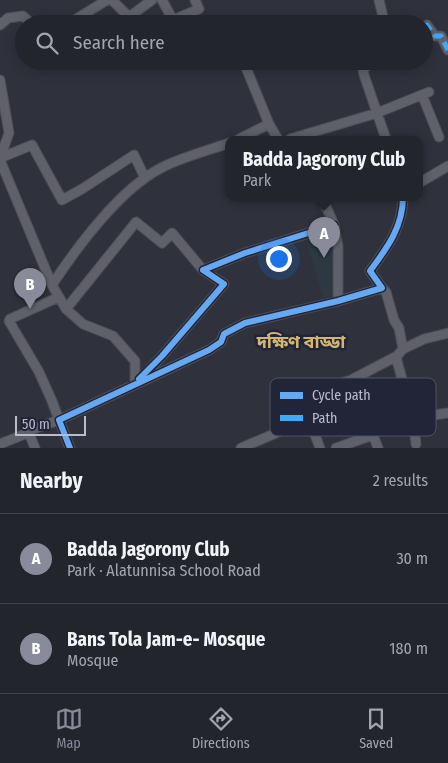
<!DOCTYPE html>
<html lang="en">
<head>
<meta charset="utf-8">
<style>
	:root { --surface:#23252d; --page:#2f3139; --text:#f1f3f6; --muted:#a3a5aa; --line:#404249; --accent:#898b9a }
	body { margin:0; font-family:"Fira Sans Condensed","Noto Sans Bengali",sans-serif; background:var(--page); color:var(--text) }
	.scale { position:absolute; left:15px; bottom:12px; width:71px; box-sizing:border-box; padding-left:5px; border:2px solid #babccc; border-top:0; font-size:14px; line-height:18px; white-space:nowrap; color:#babccc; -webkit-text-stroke:4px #222537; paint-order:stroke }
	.you { position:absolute; left:278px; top:258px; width:18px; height:18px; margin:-12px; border:4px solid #fff; border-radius:50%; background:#1a73e8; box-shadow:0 0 0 8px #1a73e833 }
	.badge { display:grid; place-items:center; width:32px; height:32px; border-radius:50%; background:var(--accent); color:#fff; font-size:16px; font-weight:700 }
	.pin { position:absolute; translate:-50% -41px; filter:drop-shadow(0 1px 2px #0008) }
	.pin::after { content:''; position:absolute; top:26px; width:18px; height:15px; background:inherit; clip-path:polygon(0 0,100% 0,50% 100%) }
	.popup { position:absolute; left:225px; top:136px; width:198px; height:65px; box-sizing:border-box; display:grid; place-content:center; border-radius:10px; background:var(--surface); filter:drop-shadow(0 1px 4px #0005); font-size:16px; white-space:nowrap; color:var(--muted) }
	.popup b { font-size:19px; color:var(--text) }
	.popup::after { content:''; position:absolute; left:50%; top:100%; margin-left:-10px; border:10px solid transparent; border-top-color:var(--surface) }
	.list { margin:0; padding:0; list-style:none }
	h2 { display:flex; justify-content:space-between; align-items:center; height:65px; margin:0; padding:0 20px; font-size:21px }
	h2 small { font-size:16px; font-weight:400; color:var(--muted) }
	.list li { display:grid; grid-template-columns:32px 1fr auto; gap:15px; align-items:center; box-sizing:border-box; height:90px; padding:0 20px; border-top:1px solid var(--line) }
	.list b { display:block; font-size:19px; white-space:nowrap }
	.list p { margin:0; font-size:16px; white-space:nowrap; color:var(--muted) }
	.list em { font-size:16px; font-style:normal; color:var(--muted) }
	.icon { flex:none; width:28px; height:28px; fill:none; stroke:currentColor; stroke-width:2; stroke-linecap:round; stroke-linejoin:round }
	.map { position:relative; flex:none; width:448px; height:448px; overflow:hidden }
	.search { position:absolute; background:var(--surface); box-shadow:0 2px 12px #0003; left:15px; right:15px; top:15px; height:55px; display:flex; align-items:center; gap:12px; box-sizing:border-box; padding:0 18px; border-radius:28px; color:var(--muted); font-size:19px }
	.sheet { height:245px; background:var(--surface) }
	nav { display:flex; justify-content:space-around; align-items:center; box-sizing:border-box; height:70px; border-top:1px solid var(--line); background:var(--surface); font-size:14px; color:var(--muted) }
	nav a { display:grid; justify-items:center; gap:2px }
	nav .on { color:var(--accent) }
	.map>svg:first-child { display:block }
	.green { fill:#2c3942 }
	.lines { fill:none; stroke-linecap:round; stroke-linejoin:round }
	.street-casing { stroke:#4b4d55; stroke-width:11 }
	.street { stroke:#5f606a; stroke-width:9 }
	.quiet { stroke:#3fa9f5; stroke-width:5; stroke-dasharray:10 5; stroke-linecap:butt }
	.cycleway-casing { stroke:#222537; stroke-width:9 }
	.cycleway { stroke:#66a8f1; stroke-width:6 }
	.labels { text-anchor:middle; stroke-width:5; stroke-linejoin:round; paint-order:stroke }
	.quarter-label { font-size:18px; font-weight:bold; fill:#d1b570; stroke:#222537 }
	.key { fill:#222537; stroke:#505264; stroke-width:1 }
	.key-label { font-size:14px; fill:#babccc }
</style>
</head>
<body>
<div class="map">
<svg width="448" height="448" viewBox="0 0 448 448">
	<rect width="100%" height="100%" fill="#2f313c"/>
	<path class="green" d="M331,230L336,245L337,293L323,298L305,238Z"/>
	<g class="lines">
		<g class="street-casing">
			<path id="street" d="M112,0L129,17L152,0
				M162,0L173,20L199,9L195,0
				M379,0L383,17V24
				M68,24L107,0
				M0,25L8,18L23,16L32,24
				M424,27L427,25L435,36H441L448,50
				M371,61L363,70L364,75L386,139
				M245,65L269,124L278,139
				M0,80L9,133L0,158
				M422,95L439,137
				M239,139L269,124
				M290,139L377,113L429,92
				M0,158L32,145L62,200L82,189L134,155L145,178
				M0,160L52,285L66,309L83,324L113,336L135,361V384
				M419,183L448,166
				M322,197L334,225L338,246V301
				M52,285C77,247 120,189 161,168C182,157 207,151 229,143
				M66,309L136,222L162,243L172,233L203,270
				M403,349L424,339L448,333
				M397,356V361L413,418L416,444
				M139,380L162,356L224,284L203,270L245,253L334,225
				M413,418L448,413
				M28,431L35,448
				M0,444L25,434L28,431L59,420L52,401L39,372L9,321L10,319L59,297
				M70,448L59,420L209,350L221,342L224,334L245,323L338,301L382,288L370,271C387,248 403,227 403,197
				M241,448L309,419
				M320,448L300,396L351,380L397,356L403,349L399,328L394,320L386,292L382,288
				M336,448L373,435L378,448"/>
		</g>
		<use href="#street" class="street"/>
		<path class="quiet" d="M424,27L427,25L435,36H441L448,50"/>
		<g class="cycleway-casing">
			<path id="cycleway" d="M139,379L162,356L224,284L203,270L245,253L334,225
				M70,448L59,420L209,350L221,342L224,334L245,323L338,301L382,288L370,271C387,248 403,227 403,197"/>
		</g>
		<use href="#cycleway" class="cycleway"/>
	</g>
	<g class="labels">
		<g class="quarter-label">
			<text x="301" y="348">দক্ষিণ বাড্ডা</text>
		</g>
	</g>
	<rect x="270" y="378" width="166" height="58" rx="8" class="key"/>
	<rect x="280" y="392" width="23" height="7" fill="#66a8f1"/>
	<rect x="280" y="415" width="23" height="6" fill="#3fa9f5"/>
	<g class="key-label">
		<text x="312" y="400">Cycle path</text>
		<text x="312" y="423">Path</text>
	</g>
</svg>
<div class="scale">50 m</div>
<div class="you"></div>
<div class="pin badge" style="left:324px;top:258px">A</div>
<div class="popup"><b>Badda Jagorony Club</b>Park</div>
<div class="pin badge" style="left:30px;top:309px">B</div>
<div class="search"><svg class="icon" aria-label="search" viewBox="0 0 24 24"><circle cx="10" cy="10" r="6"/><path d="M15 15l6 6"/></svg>Search here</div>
</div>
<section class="sheet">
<h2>Nearby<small>2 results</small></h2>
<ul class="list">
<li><span class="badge">A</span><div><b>Badda Jagorony Club</b><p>Park · Alatunnisa School Road</p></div><em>30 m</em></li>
<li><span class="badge">B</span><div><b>Bans Tola Jam-e- Mosque</b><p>Mosque</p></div><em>180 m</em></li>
</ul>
</section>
<nav>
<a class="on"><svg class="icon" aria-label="map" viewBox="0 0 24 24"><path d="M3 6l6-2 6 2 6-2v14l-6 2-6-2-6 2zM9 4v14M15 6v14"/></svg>Map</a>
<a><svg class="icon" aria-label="directions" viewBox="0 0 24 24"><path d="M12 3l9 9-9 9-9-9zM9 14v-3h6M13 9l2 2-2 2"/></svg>Directions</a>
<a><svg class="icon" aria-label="saved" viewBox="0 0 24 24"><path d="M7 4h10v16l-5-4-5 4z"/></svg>Saved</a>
</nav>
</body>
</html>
